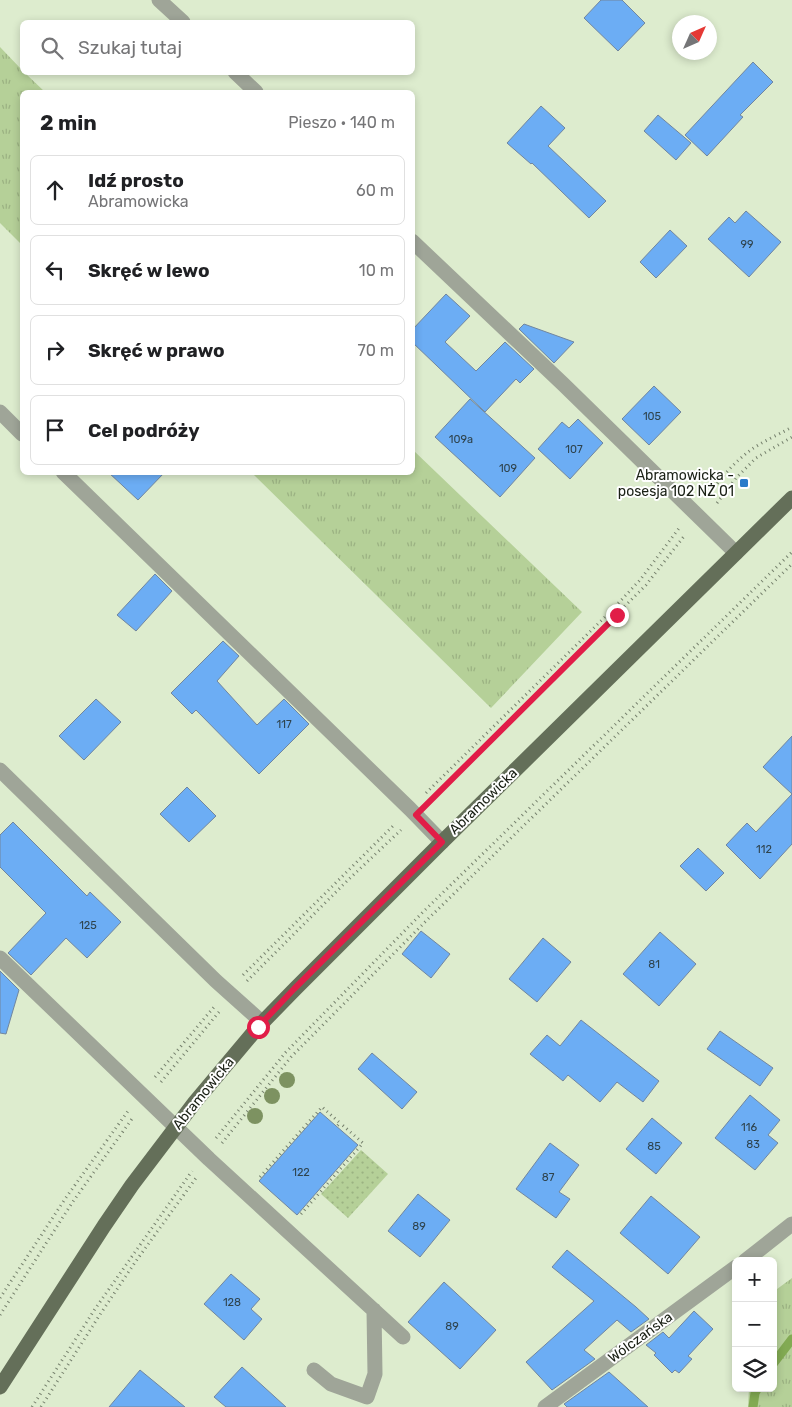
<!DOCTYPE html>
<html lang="pl">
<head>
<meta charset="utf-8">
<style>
	:root { --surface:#fff; --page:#f6f6f6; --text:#202124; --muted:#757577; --line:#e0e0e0 }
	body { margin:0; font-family:Rubik,sans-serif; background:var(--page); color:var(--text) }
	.controls { position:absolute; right:15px; bottom:15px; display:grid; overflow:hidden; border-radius:8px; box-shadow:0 2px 8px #0003 }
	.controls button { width:45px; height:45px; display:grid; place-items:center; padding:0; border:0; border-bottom:1px solid var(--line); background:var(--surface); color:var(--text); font:25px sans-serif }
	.compass { position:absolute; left:672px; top:15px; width:45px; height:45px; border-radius:50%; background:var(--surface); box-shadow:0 2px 8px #0003; rotate:45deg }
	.stop { position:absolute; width:15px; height:15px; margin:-11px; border:4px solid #e11d48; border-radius:50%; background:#fff }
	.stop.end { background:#e11d48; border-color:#fff; box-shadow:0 1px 5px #0008 }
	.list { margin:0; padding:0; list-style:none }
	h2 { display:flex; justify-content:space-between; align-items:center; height:65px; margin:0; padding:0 20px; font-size:21px }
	h2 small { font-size:16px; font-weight:400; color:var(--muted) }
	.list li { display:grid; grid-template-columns:32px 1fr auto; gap:15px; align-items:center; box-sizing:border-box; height:70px; margin:0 10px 10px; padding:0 10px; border:1px solid var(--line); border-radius:8px }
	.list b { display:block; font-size:19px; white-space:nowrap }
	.list p { margin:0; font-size:16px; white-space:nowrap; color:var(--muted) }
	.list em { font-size:16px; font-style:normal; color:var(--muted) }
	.icon { flex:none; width:28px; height:28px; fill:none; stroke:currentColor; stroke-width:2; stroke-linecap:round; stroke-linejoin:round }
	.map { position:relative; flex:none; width:792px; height:1407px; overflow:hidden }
	.search { position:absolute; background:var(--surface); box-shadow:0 2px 8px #0003; left:20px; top:20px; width:395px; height:55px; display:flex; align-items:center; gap:12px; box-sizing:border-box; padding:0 18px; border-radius:8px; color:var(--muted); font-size:19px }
	.panel { position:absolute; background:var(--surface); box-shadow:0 2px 8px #0003; left:20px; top:90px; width:395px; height:385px; border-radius:8px }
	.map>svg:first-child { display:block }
	.grass { fill:url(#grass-tufts) }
	.park { fill:url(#park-dots) }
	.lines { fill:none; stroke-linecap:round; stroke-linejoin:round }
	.stream { stroke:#82aa53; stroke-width:9 }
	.building { fill:#6cadf4; stroke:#71869e }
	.path { stroke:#76816d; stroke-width:3; stroke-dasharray:1 4; stroke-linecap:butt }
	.lane { stroke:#9fa598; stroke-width:15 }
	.street { stroke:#9fa598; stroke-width:15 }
	.primary { stroke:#646f59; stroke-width:15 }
	.tree { fill:#7d9261 }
	.route { stroke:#e11d48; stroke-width:6 }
	.poi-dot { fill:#2b7bca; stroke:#fff; stroke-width:2 }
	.labels { text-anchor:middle; stroke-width:4; stroke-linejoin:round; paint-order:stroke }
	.number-label { font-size:11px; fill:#2e434d }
	.poi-label { font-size:14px; fill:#1a2015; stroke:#fff; text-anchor:end }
	.street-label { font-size:14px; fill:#1a2015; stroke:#fff }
</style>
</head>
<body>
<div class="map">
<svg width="792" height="1407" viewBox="0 0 792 1407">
	<defs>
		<pattern id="grass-tufts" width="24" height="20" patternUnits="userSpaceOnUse" patternTransform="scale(1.25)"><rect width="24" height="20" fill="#b5d098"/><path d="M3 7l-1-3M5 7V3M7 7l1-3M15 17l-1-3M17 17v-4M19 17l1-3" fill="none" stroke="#9bb282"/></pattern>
		<pattern id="park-dots" width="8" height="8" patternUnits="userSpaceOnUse" patternTransform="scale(1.25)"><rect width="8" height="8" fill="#b5d098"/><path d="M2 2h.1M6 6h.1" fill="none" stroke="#9bb282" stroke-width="1.8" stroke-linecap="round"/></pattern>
	</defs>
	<rect width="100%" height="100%" fill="#ddecce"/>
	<path class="grass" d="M0,47L22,70V72L25,73L45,92H22V245L0,223Z
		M413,450L582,612L491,708L252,473L412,472Z
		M792,1278V1407H748L749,1388H773V1292Z"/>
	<path class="park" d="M361,1150L388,1174L348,1218L321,1194Z"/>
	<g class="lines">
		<path class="stream" d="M773,1364L792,1339
			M753,1407L755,1393L758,1388"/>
	</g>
	<path class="building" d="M601,0H622L645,23L618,51L584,18Z
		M753,62L773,82L740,115L743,117L707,156L685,135Z
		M541,106L565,128L548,146L606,201L589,218L532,163L531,164L507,143Z
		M658,115L691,143L676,160L644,131Z
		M746,211L781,242L749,277L708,239L729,217L735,223Z
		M670,230L687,246L656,278L640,262Z
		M446,294L470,316L445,342L476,371L505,342L534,369L520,383L516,379L485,412L412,342V330Z
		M524,324L574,342L554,363L519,329Z
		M654,386L681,412L649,445L622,419Z
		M470,399L535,458L500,497L435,437Z
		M578,419L603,443L570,479L538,449L562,422L569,428Z
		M108,472H165L138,500Z
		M155,574L172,591L136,631L117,615Z
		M223,641L239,656L217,681L257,725L284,699L309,724L259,774L196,710L192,714L171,693Z
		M96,699L121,722L84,760L59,736Z
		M792,736V844L760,879L726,845L747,823L756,832L792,794L763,767Z
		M187,787L216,816L189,842L160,814Z
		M13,822L87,896L90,892L121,922L87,958L66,938L31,975L8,953L46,913L0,867V835Z
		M698,848L724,873L706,891L680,866Z
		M421,931L450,954L431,978L402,954Z
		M660,932L696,964L659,1006L623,974Z
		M543,938L571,962L537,1002L509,979Z
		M0,971L19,990L6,1034L0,1033Z
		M581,1020L659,1081L643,1102L617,1082L600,1102L568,1075L563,1081L530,1054L547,1035L560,1046Z
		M720,1031L773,1068L760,1086L707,1049Z
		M372,1053L417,1092L402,1109L358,1069Z
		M750,1095L780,1120L768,1135L778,1143L755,1170L715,1138Z
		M320,1112L358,1145L297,1215L259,1181Z
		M652,1118L682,1143L656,1174L626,1149Z
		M550,1143L579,1165L559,1192L570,1199L556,1218L516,1189Z
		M418,1194L450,1220L420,1257L388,1231Z
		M651,1196L700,1237L668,1274L620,1233Z
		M567,1250L636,1307L649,1319L631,1332L617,1320L584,1350L595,1359L552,1390L526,1362L594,1301L552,1267Z
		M231,1274L260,1299L251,1309L262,1319L244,1340L204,1304Z
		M444,1282L496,1330L460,1369L408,1322Z
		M694,1311L713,1329L688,1356L692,1359L679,1373L675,1370L672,1373L654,1355L656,1353L646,1345L663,1332L669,1338Z
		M242,1367L286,1407H226L214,1397Z
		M140,1370L185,1407H109Z
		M609,1372L648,1407H567L564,1404Z"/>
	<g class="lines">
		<path class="path" d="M709,496C719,479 733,464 748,452C761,442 778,435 792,427
			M717,503L736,478L756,458L792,437
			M426,793L612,610L640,580L680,527
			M430,801L646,585L685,535
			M243,975L395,824
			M247,981L348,880L401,830
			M155,1077L214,1007
			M161,1082L219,1012
			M216,1138L286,1052L422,913L792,552
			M222,1143L291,1057L429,918L792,564
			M260,1177L322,1107L340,1123L337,1126
			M301,1214L363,1143L340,1123
			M0,1298L65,1199L128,1111
			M0,1315L72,1203L134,1116
			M32,1407L95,1309L192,1171
			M41,1407L101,1313L136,1261L196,1178"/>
		<path class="lane" d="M159,0L183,22
			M235,72L256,92
			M412,241L563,384L736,553
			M0,412L22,434
			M63,472L410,809L442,842
			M0,770L216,981L263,1023
			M0,958L209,1159L403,1337
			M314,1370L331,1384L367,1397L375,1374L374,1310"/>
		<path class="street" d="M745,1261L792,1224
			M545,1407L736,1267"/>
		<path class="primary" d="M0,1387L104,1226L132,1185L195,1102L258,1027L295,989L442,842L792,498"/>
	</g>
	<g class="tree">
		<circle cx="287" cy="1080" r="8"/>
		<circle cx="272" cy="1096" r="8"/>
		<circle cx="255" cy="1116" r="8"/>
	</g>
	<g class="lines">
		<path class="route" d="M258,1027L294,989L442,842L416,815L617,615"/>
	</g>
	<rect class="poi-dot" x="739" y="478" width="10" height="10" rx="2.5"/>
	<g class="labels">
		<g class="number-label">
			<text x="747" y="248">99</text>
			<text x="652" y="420">105</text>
			<text x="461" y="443">109a</text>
			<text x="574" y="453">107</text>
			<text x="508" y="472">109</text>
			<text x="284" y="728">117</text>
			<text x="764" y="853">112</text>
			<text x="88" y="929">125</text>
			<text x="654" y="968">81</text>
			<text x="749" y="1131">116</text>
			<text x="753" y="1148">83</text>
			<text x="654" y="1150">85</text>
			<text x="301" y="1176">122</text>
			<text x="548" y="1181">87</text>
			<text x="419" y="1230">89</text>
			<text x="232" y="1306">128</text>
			<text x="452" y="1330">89</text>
		</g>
		<g class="poi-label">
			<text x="734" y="480">Abramowicka -<tspan x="734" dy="16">posesja 102 NŻ 01</tspan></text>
		</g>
		<g class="street-label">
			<text transform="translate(483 801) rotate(-44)" y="5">Abramowicka</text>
			<text transform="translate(203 1093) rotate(-51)" y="5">Abramowicka</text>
			<text transform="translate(640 1337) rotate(-36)" y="5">Wólczańska</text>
		</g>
	</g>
</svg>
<div class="controls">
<button>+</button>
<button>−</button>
<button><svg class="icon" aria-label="layers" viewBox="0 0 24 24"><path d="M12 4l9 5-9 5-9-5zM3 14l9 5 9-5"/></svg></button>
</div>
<svg class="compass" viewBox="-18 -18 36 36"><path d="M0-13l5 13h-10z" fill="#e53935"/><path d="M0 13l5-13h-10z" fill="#757577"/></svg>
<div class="stop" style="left:258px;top:1027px"></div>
<div class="stop end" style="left:617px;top:615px"></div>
<div class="search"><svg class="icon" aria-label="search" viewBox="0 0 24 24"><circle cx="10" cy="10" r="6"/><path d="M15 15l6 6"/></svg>Szukaj tutaj</div>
<section class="panel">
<h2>2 min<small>Pieszo · 140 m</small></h2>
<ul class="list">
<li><svg class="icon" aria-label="ahead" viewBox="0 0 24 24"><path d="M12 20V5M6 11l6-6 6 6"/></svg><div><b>Idź prosto</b><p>Abramowicka</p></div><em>60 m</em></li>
<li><svg class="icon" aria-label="left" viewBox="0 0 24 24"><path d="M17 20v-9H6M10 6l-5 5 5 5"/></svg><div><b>Skręć w lewo</b></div><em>10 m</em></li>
<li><svg class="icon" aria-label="right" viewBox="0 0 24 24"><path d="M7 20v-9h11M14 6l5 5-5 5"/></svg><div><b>Skręć w prawo</b></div><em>70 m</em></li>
<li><svg class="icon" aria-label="arrive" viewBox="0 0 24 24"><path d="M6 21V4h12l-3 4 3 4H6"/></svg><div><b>Cel podróży</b></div></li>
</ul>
</section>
</div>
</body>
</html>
